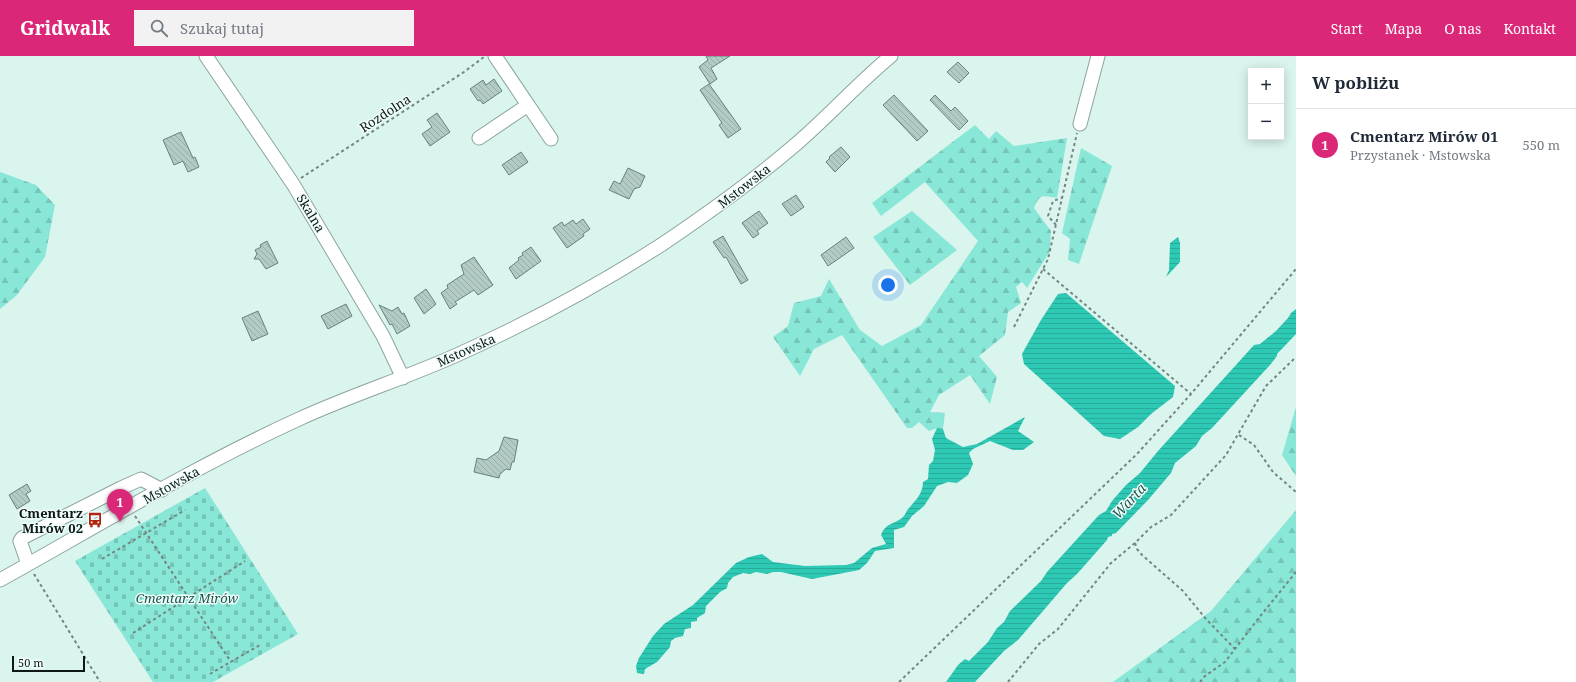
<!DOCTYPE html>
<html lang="pl">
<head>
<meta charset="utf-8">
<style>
	:root { --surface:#fff; --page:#f2f2f3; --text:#1f2937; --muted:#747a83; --line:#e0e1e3; --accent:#db2777 }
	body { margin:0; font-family:"Noto Serif",serif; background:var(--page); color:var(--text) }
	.controls { position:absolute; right:12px; top:12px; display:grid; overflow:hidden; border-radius:0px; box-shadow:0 2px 10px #0003 }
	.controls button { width:36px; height:36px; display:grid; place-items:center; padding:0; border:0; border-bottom:1px solid var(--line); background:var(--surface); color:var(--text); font:20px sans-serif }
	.scale { position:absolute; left:12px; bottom:10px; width:73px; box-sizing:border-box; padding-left:4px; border:2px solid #0f1817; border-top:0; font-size:11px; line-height:14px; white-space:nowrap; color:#0f1817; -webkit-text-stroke:3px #effefb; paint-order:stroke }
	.you { position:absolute; left:888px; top:229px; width:14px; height:14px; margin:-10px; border:3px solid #fff; border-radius:50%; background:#1a73e8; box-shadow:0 0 0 6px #1a73e833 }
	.badge { display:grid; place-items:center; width:26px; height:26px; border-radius:50%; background:var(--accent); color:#fff; font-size:13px; font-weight:700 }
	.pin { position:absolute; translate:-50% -33px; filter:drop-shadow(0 1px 2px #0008) }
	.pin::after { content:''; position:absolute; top:21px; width:14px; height:12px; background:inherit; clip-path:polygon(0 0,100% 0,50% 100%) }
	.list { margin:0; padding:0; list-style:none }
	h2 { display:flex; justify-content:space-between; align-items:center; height:52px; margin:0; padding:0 16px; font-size:17px }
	h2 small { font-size:13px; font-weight:400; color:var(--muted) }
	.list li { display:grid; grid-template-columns:26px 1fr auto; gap:12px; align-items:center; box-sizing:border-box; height:72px; padding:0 16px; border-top:1px solid var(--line) }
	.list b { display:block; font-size:15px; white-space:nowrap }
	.list p { margin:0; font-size:13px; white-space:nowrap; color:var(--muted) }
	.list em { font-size:13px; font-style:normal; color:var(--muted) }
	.icon { flex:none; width:22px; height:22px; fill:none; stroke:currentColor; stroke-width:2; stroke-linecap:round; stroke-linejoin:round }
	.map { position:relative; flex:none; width:1296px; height:626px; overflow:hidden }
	header { display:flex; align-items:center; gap:24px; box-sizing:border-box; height:56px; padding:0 20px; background:var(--accent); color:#fff }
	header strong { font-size:19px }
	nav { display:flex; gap:22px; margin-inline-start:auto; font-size:14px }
	.search { width:280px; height:36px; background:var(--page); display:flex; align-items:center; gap:10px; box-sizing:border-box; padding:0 14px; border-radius:0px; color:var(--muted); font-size:15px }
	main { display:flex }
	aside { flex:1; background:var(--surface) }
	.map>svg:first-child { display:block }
	.forest { fill:url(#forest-firs) }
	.cemetery { fill:url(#cemetery-stones) }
	.water { fill:url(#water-rules) }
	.building { fill:url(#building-back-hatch); stroke:#69817c }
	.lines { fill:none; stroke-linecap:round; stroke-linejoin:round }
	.minor-casing { stroke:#8ca49f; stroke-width:15 }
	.path { stroke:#748582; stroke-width:2; stroke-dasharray:3 3; stroke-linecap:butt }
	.minor { stroke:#fff; stroke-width:13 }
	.labels { text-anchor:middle; stroke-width:3; stroke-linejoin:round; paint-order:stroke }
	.street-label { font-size:13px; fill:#0f1817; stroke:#effefb }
	.poi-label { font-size:13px; font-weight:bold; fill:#0f1817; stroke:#effefb; text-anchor:end }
	.park-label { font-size:13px; font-style:italic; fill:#19554c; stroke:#effefb }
	.water-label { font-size:14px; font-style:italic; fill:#1d594f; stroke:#effefb }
</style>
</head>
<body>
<header>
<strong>Gridwalk</strong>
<div class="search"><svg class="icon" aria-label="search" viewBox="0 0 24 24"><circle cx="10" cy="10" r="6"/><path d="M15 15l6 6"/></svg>Szukaj tutaj</div>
<nav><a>Start</a><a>Mapa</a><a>O nas</a><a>Kontakt</a></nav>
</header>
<main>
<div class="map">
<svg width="1296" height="626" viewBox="0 0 1296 626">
	<defs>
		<pattern id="forest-firs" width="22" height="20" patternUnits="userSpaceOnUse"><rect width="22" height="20" fill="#88e7d6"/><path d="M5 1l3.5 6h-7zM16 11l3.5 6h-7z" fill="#74c5b7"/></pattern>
		<pattern id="cemetery-stones" width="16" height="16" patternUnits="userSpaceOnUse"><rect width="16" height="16" fill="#88e7d6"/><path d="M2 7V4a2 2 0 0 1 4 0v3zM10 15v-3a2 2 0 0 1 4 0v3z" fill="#74c5b7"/></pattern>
		<pattern id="water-rules" width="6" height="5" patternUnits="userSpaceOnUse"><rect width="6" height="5" fill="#2dc9b4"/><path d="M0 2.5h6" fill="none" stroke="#27ac9a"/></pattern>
		<pattern id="building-back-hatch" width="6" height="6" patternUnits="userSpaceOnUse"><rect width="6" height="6" fill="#b3cbc6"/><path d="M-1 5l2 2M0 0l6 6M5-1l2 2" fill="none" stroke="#99aea9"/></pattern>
	</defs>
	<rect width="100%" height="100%" fill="#daf4ee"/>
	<path class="forest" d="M975,69L989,83L996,75L1014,90L1067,82L1057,142C1043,140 1040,137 1034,152L1051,175L1050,195L1027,232L1022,226L1016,231L1021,247L1008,256L1005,279L979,300L997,321L990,348L970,319L939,339L930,356L945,357L943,373L937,372L929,375L919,366L912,372H907L842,279L814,293L800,320L773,281L788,270L794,247L821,240L829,223L860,274L882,290L921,269L978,185L925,126L881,160L872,147Z
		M1081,92L1112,110L1079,208L1068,204L1070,183L1062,177Z
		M0,116L36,129L55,149L45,201L17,239L0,253Z
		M912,155L957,194L910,229L873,181Z
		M1296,351V420L1282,399Z
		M1296,454V626H1113L1211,555Z"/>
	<path class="cemetery" d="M205,432L298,578L213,626H153L75,505Z"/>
	<path class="water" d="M1178,181L1180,187V206L1166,221L1169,214L1170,187Z
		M1066,237L1175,330L1173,341L1151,358L1138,371L1120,383L1104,380L1024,308L1022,298L1041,264L1058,238Z
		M1296,253V278L1277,298V300L1270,309L1212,372L1202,380L1196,390L1175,407L1171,417L1148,444L1116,477L1112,478V480L1108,481L1107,484L1077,518L1067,527L1018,584L1004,595L975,626H946L958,609L965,603L969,605L988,586L997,572L1004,566L1010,555L1041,525L1047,516L1099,459L1106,455L1112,445L1126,429L1140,417L1158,395L1245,299L1254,289L1260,288L1276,275L1288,262L1291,257Z
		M1025,361L1018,375L1034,386L1023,394H1013L990,385L973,393L969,397L973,408L968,419L957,427L948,426L937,430L924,450L912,460L904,471L894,474V492L875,495L867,507L859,514L812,523L781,516H773L767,518L756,516L750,518L743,517L733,521L728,527L727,532L720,536L706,550L705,557L697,562V565L691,566V572L685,573L683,580L675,582L671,585L670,591L657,606L645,613L644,618L637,617L636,610L639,602L653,580L664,568L693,549L736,507L749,501L762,498L773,506L805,510L846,509L854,507L872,492L886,488L881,479C886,467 892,469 902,462C905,460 906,455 909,452C916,444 923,437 923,426L928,423L929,409L933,405L935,394L932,383L937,372L943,373L946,382L963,391L977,388Z"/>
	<path class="building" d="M706,0H730L711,12L717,23L710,28L699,11L708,4Z
		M958,6L969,17L959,27L947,16Z
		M494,23L502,35L483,48L480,44L478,45L470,33L483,24L486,29Z
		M709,28L741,73L728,82L719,69L722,67L700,34Z
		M894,39L928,75L917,85L883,49Z
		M935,39L951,55L955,51L968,65L959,74L930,44Z
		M437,57L450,76L430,90L422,78L432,71L427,64Z
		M181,76L193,102L195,101L199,111L188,116L183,105L174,109L163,84Z
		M841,91L850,101L835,116L826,106L830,102L829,101Z
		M521,96L528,106L509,119L502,109Z
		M628,112L645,120L640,131L634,133L629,143L609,134L614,125L620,128Z
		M796,139L804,151L791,160L782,148Z
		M759,155L768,167L757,175L759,178L753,182L742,167Z
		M583,163L590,173L583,178L584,180L567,192L553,172L562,166L564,170L573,164L576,168Z
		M723,180L748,224L741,228L726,201L724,202L713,186Z
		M846,181L854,192L828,210L821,199Z
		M267,185L278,207L266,213L259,203H254L257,198L255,194L261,191L260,189Z
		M531,191L541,205L516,223L509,212L519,204L518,202L523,199L522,197Z
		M474,201L493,229L478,239L474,234L455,246L457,248L450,253L441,237L448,232L447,229L464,218L461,209Z
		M426,233L436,248L424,258L414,242Z
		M346,248L352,260L328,273L321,260Z
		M379,249L392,255L398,251L402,258L404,257L410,270L397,278L392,268L390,269Z
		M258,255L268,278L252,285L242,262Z
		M504,381L518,384L514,406H512L510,414L506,413L500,418L499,422L474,416L477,402L486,404L499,395Z
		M27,428L31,435L26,438L30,445L17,453L9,439Z"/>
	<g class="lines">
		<g class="minor-casing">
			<path id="minor" d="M206,0L293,128L383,280L403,322
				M495,0L551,83
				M1080,68L1098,0
				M479,82L528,49
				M28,508L20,485L22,482L121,432L141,423L162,434
				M0,524C99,469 196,410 299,363C351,339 406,322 459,298C528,267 597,230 661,189C707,158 753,125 795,89C828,61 857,28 891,0"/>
		</g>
		<path class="path" d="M301,122L464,16L484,1
			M1056,169L1048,160L1053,145L1062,142
			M1043,213L1191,338
			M1014,271L1048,203L1077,77
			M1239,379L1254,389L1273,416L1296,436
			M135,460L231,606
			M1135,487L1137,493L1142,499L1183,535L1206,563L1235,593
			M102,503L185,454
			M34,518L100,626
			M133,577L245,505
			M210,618L260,589
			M899,626L1137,398L1191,338L1296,213
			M1008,626L1039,588L1058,573L1111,507L1135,487L1151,471L1171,459L1226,399L1266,330L1296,301
			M1200,626L1205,620L1225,606L1258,563L1296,516"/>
		<use href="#minor" class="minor"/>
	</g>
	<defs>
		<g id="bus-bare" transform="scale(1.2)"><path d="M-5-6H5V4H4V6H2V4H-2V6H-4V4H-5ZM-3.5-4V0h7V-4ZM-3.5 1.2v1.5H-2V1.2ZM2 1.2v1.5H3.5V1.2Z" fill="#b22410" stroke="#effefb" stroke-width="2.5" paint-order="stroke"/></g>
	</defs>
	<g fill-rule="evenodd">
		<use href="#bus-bare" x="95" y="464"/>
	</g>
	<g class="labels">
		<g class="street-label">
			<text transform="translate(385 57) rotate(-33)" y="5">Rozdolna</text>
			<text transform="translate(744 130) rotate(-38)" y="5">Mstowska</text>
			<text transform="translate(311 157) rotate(59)" y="5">Skalna</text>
			<text transform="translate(466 294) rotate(-24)" y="5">Mstowska</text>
			<text transform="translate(171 429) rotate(-29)" y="5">Mstowska</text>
		</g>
		<g class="poi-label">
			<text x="83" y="462">Cmentarz<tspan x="83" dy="15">Mirów 02</tspan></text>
		</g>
		<g class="park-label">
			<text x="187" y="547">Cmentarz Mirów</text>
		</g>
		<g class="water-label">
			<text transform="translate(1129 445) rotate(-47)" y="5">Warta</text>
		</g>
	</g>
</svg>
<div class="controls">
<button>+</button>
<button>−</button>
</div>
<div class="scale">50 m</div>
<div class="you"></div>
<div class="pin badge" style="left:120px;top:466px">1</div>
</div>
<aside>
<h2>W pobliżu<small></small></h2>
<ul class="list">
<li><span class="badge">1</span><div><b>Cmentarz Mirów 01</b><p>Przystanek · Mstowska</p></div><em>550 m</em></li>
</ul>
</aside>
</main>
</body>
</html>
